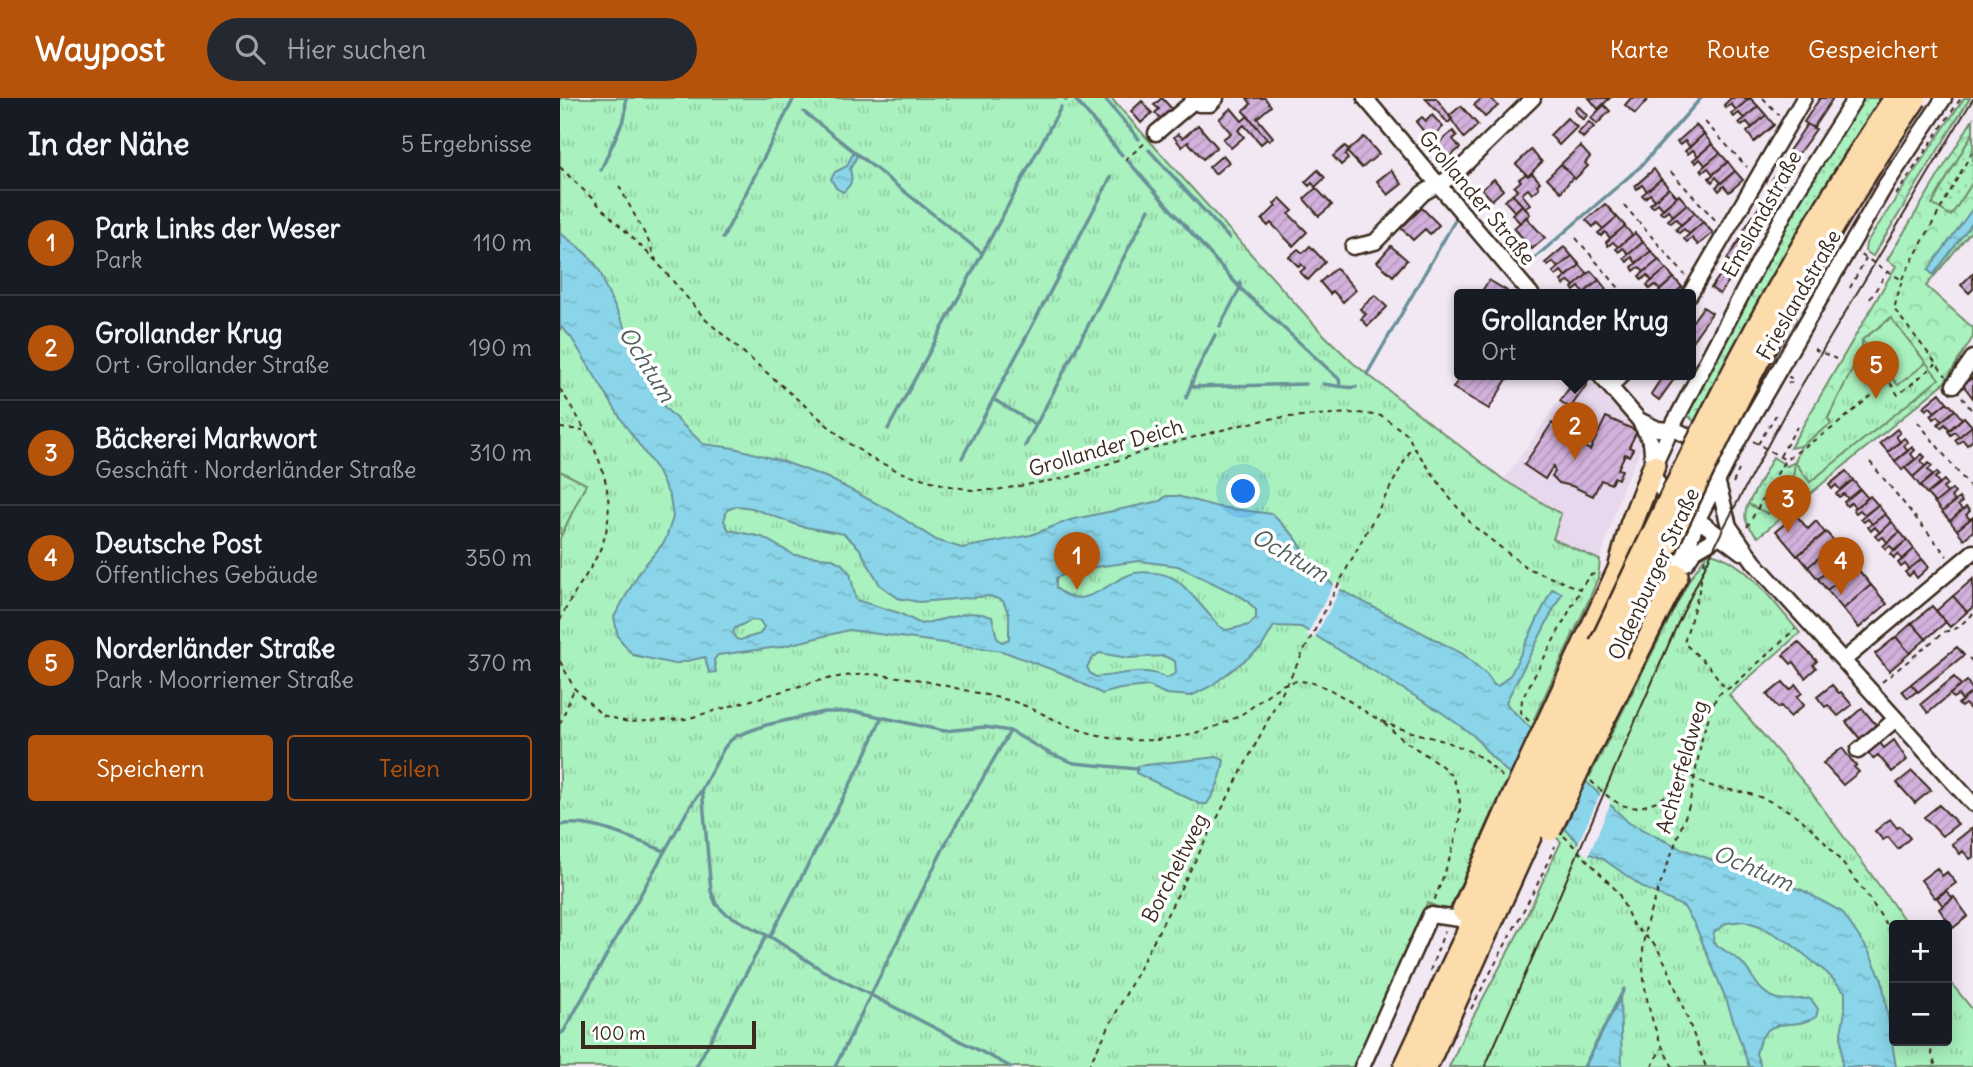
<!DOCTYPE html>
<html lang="de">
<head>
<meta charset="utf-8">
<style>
	:root { --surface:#171b24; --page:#242831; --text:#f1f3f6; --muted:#9ea1a6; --line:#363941; --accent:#b45309 }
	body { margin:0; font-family:Delius,sans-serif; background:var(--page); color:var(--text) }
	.controls { position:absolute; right:21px; bottom:21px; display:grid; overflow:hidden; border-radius:7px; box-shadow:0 4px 18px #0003 }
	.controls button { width:63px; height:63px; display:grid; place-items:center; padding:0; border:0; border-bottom:2px solid var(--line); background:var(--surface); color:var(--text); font:35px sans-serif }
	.scale { position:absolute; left:21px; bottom:18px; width:175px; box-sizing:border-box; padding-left:7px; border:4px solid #3b2a1e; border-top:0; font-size:19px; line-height:24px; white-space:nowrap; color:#3b2a1e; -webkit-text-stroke:5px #fff; paint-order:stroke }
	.you { position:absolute; left:684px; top:394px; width:24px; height:24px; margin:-18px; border:5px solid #fff; border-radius:50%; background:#1a73e8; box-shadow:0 0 0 10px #1a73e833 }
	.badge { display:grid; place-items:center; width:46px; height:46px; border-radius:50%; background:var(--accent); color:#fff; font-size:23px; font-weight:700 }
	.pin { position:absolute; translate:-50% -58px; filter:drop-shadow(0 2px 4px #0008) }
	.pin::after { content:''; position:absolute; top:37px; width:24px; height:21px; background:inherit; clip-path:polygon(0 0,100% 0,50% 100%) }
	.popup { position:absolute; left:894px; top:191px; width:242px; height:91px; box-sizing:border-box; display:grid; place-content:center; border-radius:7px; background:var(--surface); filter:drop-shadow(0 2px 5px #0005); font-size:23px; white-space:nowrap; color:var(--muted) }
	.popup b { font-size:26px; color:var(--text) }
	.popup::after { content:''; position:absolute; left:50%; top:100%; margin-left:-14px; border:14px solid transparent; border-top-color:var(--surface) }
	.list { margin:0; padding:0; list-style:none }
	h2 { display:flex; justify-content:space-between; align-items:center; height:91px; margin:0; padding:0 28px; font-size:30px }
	h2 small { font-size:23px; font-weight:400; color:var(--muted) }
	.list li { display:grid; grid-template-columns:46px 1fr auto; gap:21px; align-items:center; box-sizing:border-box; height:105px; padding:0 28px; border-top:2px solid var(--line) }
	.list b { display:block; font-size:26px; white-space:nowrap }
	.list p { margin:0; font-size:23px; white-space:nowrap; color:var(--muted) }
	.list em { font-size:23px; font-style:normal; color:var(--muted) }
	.actions { display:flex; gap:14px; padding:21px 28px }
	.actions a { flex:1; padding:16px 0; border:2px solid var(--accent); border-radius:7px; text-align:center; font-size:24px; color:var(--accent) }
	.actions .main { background:var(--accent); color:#fff }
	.icon { flex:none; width:38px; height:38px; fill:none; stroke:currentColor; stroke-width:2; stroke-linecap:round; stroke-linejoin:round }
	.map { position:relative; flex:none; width:1413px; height:969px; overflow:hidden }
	header { display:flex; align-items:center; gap:42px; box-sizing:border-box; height:98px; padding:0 35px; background:var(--accent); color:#fff }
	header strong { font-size:33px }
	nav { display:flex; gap:38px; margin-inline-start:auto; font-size:24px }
	.search { width:490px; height:63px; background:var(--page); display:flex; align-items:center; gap:18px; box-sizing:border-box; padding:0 24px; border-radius:38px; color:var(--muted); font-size:26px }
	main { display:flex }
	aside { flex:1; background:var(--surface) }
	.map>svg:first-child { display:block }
	.built { fill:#e8d8ed }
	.grass { fill:url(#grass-dots); stroke:#728e6e; stroke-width:2 }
	.forest { fill:url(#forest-crowns); stroke:#728e6e; stroke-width:2 }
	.park { fill:url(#park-tufts); stroke:#728e6e; stroke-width:2 }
	.pitch { fill:#a9f1bf; stroke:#728e6e; stroke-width:2 }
	.water { fill:url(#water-ripples); stroke:#6a9198; stroke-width:2; fill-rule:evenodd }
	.pier { fill:#f2e8f4 }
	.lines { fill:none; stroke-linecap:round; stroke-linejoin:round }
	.stream { stroke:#6a9198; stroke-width:3.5 }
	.building { fill:url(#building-hatch); stroke:#3b2a1e; stroke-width:2 }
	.minor-casing { stroke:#3b2a1e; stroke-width:19 }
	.highway-casing { stroke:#3b2a1e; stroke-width:26 }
	.path { stroke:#3b2a1e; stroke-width:2; stroke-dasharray:5 5; stroke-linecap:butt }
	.minor { stroke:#fff; stroke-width:14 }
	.highway { stroke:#fddcac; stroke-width:21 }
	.tram { stroke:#3b2a1e; stroke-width:2 }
	.highway-bridge-casing { stroke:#3b2a1e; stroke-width:26; stroke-linecap:butt }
	.highway-bridge { stroke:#fddcac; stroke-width:21 }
	.labels { text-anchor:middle; stroke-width:7; stroke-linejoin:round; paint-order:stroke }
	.street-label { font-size:21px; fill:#3b2a1e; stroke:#fff }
	.water-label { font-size:23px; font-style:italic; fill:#535d5b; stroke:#fff }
</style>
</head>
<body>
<header>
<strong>Waypost</strong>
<div class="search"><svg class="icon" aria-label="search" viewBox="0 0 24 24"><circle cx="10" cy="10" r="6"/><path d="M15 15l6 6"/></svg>Hier suchen</div>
<nav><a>Karte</a><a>Route</a><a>Gespeichert</a></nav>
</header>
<main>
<aside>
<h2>In der Nähe<small>5 Ergebnisse</small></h2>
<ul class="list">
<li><span class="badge">1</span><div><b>Park Links der Weser</b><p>Park</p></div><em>110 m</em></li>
<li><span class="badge">2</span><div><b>Grollander Krug</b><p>Ort · Grollander Straße</p></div><em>190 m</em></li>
<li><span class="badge">3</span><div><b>Bäckerei Markwort</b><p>Geschäft · Norderländer Straße</p></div><em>310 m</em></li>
<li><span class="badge">4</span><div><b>Deutsche Post</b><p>Öffentliches Gebäude</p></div><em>350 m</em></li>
<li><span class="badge">5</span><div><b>Norderländer Straße</b><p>Park · Moorriemer Straße</p></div><em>370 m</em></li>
</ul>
<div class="actions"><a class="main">Speichern</a><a>Teilen</a></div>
</aside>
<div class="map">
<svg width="1413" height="969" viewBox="0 0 1413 969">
	<defs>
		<pattern id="grass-dots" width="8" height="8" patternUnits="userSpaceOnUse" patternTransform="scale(1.75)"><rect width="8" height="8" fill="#a9f1bf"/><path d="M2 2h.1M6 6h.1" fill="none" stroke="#92cfa4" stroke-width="1.8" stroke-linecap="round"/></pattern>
		<pattern id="forest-crowns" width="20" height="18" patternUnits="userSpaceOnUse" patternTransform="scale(1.75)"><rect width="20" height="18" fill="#a9f1bf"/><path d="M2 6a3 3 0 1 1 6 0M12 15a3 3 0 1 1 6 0" fill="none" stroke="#92cfa4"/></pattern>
		<pattern id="park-tufts" width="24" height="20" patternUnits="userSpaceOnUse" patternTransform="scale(1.75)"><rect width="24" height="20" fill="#a9f1bf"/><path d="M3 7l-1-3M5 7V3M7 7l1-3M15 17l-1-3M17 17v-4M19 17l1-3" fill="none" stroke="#92cfa4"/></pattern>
		<pattern id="water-ripples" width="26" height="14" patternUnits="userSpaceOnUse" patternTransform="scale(1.75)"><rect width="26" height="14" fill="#8ad5ea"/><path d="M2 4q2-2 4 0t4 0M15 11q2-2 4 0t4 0" fill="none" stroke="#78b7c8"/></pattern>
		<pattern id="building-hatch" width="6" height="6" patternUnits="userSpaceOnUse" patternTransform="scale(1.75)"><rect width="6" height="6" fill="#d2b1dc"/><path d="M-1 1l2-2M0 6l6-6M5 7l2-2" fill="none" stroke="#b598bc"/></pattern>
	</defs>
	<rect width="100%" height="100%" fill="#f2e8f4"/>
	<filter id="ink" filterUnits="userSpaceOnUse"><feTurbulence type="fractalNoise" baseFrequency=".0143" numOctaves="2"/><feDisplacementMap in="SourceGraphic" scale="14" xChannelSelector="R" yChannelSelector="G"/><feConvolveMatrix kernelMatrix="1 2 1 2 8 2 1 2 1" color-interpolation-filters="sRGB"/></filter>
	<g filter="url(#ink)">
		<path class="built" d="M1017,276H1031L1062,312L1077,336L1081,351L1063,389L1040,462L992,441L944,382Z"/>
		<path class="grass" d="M1302,0H1326L1248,120L1174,249L1138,328L1127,316L1240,99Z
			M1413,34V84L1391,118L1372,106Z
			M1213,359L1227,368L1235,364L1232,389L1208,416L1188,406Z"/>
		<path class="forest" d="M1404,0H1410L1313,158L1305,153L1306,145Z
			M1413,21V34L1372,106L1391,118L1413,84V110L1372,177L1413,124V131L1366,188L1413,230V239L1384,285L1198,439C1188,428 1181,421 1188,406L1208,416L1232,389L1235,364L1250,384L1366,265L1330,220L1302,252L1268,320L1271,326L1241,348L1230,350L1336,168L1327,162Z
			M0,373L27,386L2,436H0Z"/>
		<path class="park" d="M0,0H551L761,234L793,265L944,382L1001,416L993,441L1040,462L1038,480L1029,502L974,621L1030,678L1129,482L1148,455C1184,459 1217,509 1240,535L1169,597L1246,687L1348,827H1334V943H1387V880L1413,912V969H889L907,930L962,828L1001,744L944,688L889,813L867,805L795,969H0V440L26,386L0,373Z
			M1331,220L1379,281L1250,384L1235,364L1241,348L1271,326L1268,320L1302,252V242Z"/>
		<path class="pitch" d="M1331,220L1366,265L1338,287L1302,242Z"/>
		<path class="water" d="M293,55L297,58L290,71C293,82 292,87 283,94L276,90L271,81L275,74L287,68Z
			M1413,110V124L1373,177L1368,172Z
			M0,135C19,149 42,165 45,189L105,310L143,346L174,350L222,363L268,380L333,414L376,442L402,450L471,437L510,422L600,403L606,398H617L658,409L712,416L735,439L755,469L775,489L903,556L927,577L934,587L938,588L951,576L992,491L1002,495L946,604L949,609L1069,725L1120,750L1196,778L1242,792L1282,814L1308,852L1322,882L1336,969H1282L1281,935L1285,913V894L1267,875L1230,845L1200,828L1184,823L1167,825L1154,834L1153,844C1162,852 1172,856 1180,863C1194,876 1197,896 1218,901C1228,903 1240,900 1251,901L1258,911L1256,919C1229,935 1206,912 1196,956L1201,969H1189L1166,901L1135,827L1124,809L1084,790L1043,761L1030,756L930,657L914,638L881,614L741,529L714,528L701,550L651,588L631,598L606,596L589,588L560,591L542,596L504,576L442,553L289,532L220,549L158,557L154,562L156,574L149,575L145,559L114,566L73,557L58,539L54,519L80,473L105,443L113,419L110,399L97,372L63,324L11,239L0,228ZM177,408L192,410L240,428L284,436L299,450L320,487L338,500L359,504L430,498L443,503L449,517V541L442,544L437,540L432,519L422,516L409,515L361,526L339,515L296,502L290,475L282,466L271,460L234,457L202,439L169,432L164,423L167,412ZM579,463L618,468L684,500L696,512V520L689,527L666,532L659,528C649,517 624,485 613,480C603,475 586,473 575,475C549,480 526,517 496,490V480L514,472ZM192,522L200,523L204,529L200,536L180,542L176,541L173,535L175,530ZM539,555L568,560L604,558L615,563L616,575L607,580C583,567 560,578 536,579L530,575L527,569L533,560Z
			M657,659L664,662C661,679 657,692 647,706H640L576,675L577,668Z
			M1060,898L1062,969H1027L1026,967Z"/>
		<path class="pier" d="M775,484L782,488L754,541L747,537Z
			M1041,694L1051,704L1028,759L1017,748Z"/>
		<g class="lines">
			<path class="stream" d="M514,0L562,57
				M544,0L579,41
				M506,2L507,0
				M244,14L422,155
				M589,52L669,140
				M568,63L680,190L779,281L780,287
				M41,72L65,18L66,0
				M163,140L234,0
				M970,164L1080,69L1141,0
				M660,228L680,190V185
				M807,276L897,119
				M763,286C772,287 789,291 796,289
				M630,289L746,286
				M626,300L636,274L655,237
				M433,301L476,327
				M328,331L501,9
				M465,348L589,111
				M402,360L551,79
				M0,727C31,720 75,743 105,753
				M210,839L304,660L322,619
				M0,936L4,933L129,710L141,693
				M136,969L206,838
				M275,969L389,739L450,633
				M451,969L262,872L214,841L165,815L156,806L151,793L142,691L164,650L170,643L176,638L206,627L264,614H298L384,633L425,629L450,633L489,655L514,665L577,671
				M1024,969L1064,891"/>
		</g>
		<path class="building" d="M602,0L612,11L601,21L595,15L599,11L594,7Z
			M687,0H705L711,8L697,20L713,39L709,43L683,13L691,6Z
			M865,0H876L892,21L888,25Z
			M922,0H931L938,8L925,19L914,7Z
			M1029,0H1050L1038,11Z
			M1071,0H1089L1075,16L1065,7Z
			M1171,0H1190L1176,12L1171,6L1166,10L1164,7Z
			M1190,0L1198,8L1184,21L1179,15L1174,19L1171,16Z
			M1260,0H1273L1253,30L1244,24Z
			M582,3L592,15L581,25L571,13Z
			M1044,7L1050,13L1037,26L1031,20Z
			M901,8L918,27L904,40L889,18Z
			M1018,8L1027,17L1023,22L1014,12Z
			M1198,8L1206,17L1192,30L1187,24L1182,28L1179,25Z
			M671,10L682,23L688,18L707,41L701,46L684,27L678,32L684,39L671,50L663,41L671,35L659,21Z
			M872,17L883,29L870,41L856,24L862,19L866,23Z
			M1206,17L1214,27L1194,44L1187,34Z
			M1007,20L1017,29L999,47L990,37Z
			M1029,24L1034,29L1023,40L1018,35Z
			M1247,26L1256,31L1237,58L1229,53Z
			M638,27L657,49L643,61L628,44L622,49L614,39L618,36L623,40Z
			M1136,27L1144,36L1130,49L1125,43L1120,47L1117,44Z
			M893,33L897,38L893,41L900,50L888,60L876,47Z
			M1144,36L1152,46L1138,58L1133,52L1128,56L1125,53Z
			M804,39L819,56L802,70L787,54Z
			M1152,46L1160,55L1145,67L1140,61L1136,65L1133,62Z
			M785,48L789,52L785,57L788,61L781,67L773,58Z
			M1020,48L1030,59L1025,65L1028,68L1015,81L1001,66Z
			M971,52L982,64L968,78L956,66Z
			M1231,54L1239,60L1221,88L1212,82Z
			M1160,55L1168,64L1153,76L1148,70L1143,74L1141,71Z
			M663,57L669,64L655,76L649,69Z
			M1168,64L1175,73L1161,85L1156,79L1152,84L1149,80Z
			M1001,66L1013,79L1001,94L987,80Z
			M1094,71L1101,81L1087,93L1082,87L1077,91L1075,88Z
			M758,72L765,80L755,89L752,85L749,88L745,84Z
			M831,72L842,86L828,97L817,83Z
			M1175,73L1183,82L1169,94L1164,88L1159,93L1156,89Z
			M972,75L980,84L977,87L979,90L972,96L968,91L962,96L970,106L965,110L952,96L957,92L954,89L961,83L959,81L966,76L968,78Z
			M934,81L943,92L932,102L922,91Z
			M1101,81L1109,90L1095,102L1090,96L1085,100L1082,97Z
			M756,90L772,107L759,118L744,101Z
			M1109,90L1117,99L1103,111L1098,105L1093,109L1090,106Z
			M952,96L962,107L955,114L945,103Z
			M1119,97L1127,106L1113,118L1108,112L1103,116L1100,113Z
			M720,100L733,113L729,116L747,134L733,148L711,125L708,128L702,122L716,108L714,106Z
			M1204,102L1213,108L1192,139L1183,133Z
			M1045,106L1057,119L1043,131L1037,125L1033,129L1026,122Z
			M1127,106L1135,115L1121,127L1116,121L1111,125L1108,122Z
			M962,107L970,116L960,125L952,116Z
			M862,110L879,127L870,136L865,131L853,142L841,130Z
			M1135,115L1143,124L1129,136L1124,131L1119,135L1116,131Z
			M966,119L985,140L972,151L954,130Z
			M1057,119L1065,128L1050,140L1045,134L1041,138L1038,135Z
			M1143,124L1153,135L1138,147L1132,140L1127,144L1124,141Z
			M1065,128L1072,137L1058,149L1053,144L1048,148L1046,144Z
			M1185,134L1194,141L1176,167L1167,161Z
			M1075,135L1083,144L1069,156L1063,150L1059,154L1056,151Z
			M1083,144L1091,153L1076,165L1072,159L1067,164L1064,160Z
			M750,148L765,164L748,182L740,174L745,170L741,166L739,169L729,159L738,151L743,155Z
			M831,148L847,162L833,178L817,164Z
			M1004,149L1012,158L998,170L993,164L988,168L985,165Z
			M1091,153L1099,162L1084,174L1079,169L1074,173L1072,169Z
			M1012,158L1020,167L1006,179L1001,173L996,178L993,174Z
			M1099,162L1106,171L1092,183L1087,177L1082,182L1079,178Z
			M1170,163L1178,169L1160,196L1151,190Z
			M1020,167L1028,176L1014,188L1009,183L1004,187L1001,183Z
			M776,170L796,192L783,204L773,193L770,196L760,184Z
			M1106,171L1114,180L1100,192L1095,187L1090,191L1087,187Z
			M1031,173L1039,182L1024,195L1019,189L1014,193L1012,190Z
			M1413,175V191L1409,195L1401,187Z
			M1114,180L1122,189L1114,196H1096Z
			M929,182L947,193L946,196H920Z
			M1039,182L1046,191L1041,196H1023Z
			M815,197L827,209L808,228L801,221L806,216L800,211Z
			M1143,209L1152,215L1130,246V227Z
			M902,276H950L929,311L893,290Z
			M1104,276L1117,277L1099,302L1091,296Z
			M1017,279L1027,286L1010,310L1000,303Z
			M1413,279V300L1403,287Z
			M1380,295L1387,304L1375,314L1370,309L1366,312L1363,309Z
			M1387,304L1395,312L1382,323L1378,318L1374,321L1371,317Z
			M1395,312L1402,321L1390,332L1385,326L1381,330L1378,326Z
			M1046,319L1077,333L1069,349L1073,351L1069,358L1065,356L1058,371L1062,372L1058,381L1054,379L1051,386L1041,382L1033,398L1012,388L999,385L992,378L995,374L993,368L985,381L964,367L992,325L1013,337L1012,343L1017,345L1019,341L1027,345L1025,349L1030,352Z
			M1404,319L1412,328L1399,339L1395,334L1391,337L1388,333Z
			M1412,328L1413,342L1407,347L1403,342L1398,346L1395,342Z
			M1337,331L1340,335L1336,338L1340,344L1328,354L1320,345Z
			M1344,340L1348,344L1344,347L1348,353L1335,363L1328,354Z
			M1352,349L1355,352L1351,356L1355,361L1342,372L1335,363Z
			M1362,356L1365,359L1361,363L1365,368L1353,379L1345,370Z
			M1369,365L1372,368L1368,372L1373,377L1360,388L1353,379Z
			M1286,373L1293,382L1280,392L1276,387L1272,391L1269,387Z
			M1377,374L1379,377L1375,380L1380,386L1367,396L1360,388Z
			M1293,382L1300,391L1288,401L1284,396L1279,399L1276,396Z
			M1384,382L1387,386L1383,390L1387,395L1375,405L1367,396Z
			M1300,391L1308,400L1295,410L1291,405L1287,408L1284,404Z
			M1392,391L1395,395L1391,399L1395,404L1382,414L1375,405Z
			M1310,398L1318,407L1305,417L1300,412L1296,415L1293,411Z
			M1399,400L1402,404L1398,407L1402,412L1390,423L1382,414Z
			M1318,407L1325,416L1312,426L1308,421L1304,424L1301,421Z
			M1406,409L1410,413L1406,417L1410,421L1397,432L1390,423Z
			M1325,416L1332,424L1320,435L1315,429L1311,433L1308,429Z
			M1236,417L1248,431L1256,423L1265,435L1237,458L1216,433Z
			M1413,419V433L1404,441L1397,432Z
			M1332,424L1340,434L1327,444L1323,439L1319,442L1315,438Z
			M1266,434L1276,445L1248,469L1238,457Z
			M1340,434L1347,442L1335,453L1330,448L1326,451L1323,448Z
			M1347,442L1354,451L1342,462L1338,456L1334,460L1330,456Z
			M1276,445L1286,457L1258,481L1248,469Z
			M1354,451L1362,461L1349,471L1345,466L1341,469L1338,465Z
			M1286,457L1296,469L1267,492L1258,481Z
			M1362,461L1369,469L1357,480L1353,474L1349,478L1345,474Z
			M1296,469L1311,487L1283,511L1267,492Z
			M1413,481V509L1407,514L1393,498Z
			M1311,487L1327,506L1299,530L1283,511Z
			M1393,498L1407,514L1390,529L1376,513Z
			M1372,508L1386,524L1366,541L1352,525Z
			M1352,525L1366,541L1350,555L1336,539Z
			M1336,539L1350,555L1329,573L1315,556Z
			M1238,544L1257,563L1253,567L1256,570L1245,580L1234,564L1231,566L1223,557Z
			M1397,549L1404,557L1358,594L1351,586Z
			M1394,579L1401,587L1368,615L1361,606Z
			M1407,583L1413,593L1402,602L1398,597L1393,600L1390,596Z
			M1223,584L1230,592L1236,587L1242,595L1237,599L1244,607L1230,619L1221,608L1218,610L1207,597Z
			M1351,586L1357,593L1348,600L1342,593Z
			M1272,587L1279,595L1281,594L1292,607L1278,618L1268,607L1265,609L1257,599Z
			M1413,593V608L1410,611L1405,606L1401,609L1398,606Z
			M1302,610L1317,628L1301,642L1286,624Z
			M1334,642L1347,662L1332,674L1318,657L1313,661L1308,654L1320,645L1324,650Z
			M1282,650L1296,668L1294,669L1299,674L1283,687L1263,665Z
			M1352,673L1371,692L1355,705L1337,685Z
			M1379,707L1398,726L1382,738L1364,719Z
			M1330,721L1337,730L1340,728L1350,740L1338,751L1328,739L1323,742L1315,733Z
			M1413,729V759L1410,761L1403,753L1400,756L1392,746Z
			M1377,770L1382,778L1387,774L1396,785L1375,800L1361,782Z
			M1386,793L1393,800L1383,808L1377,800Z
			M1394,799L1408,818L1393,830L1379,811Z"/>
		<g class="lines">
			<g class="minor-casing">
				<path id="minor" d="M633,0L639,6H650L656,0
					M805,0L971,196
					M596,35L635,2
					M793,149L815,144L863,95L893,78L973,0
					M1130,196L1244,0
					M1039,276L1079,322L1091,344L1094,378L1105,398L1114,404
					M1394,287L1413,260
					M1050,288L1063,276
					M1079,322L1098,331L1118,333L1130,339L1143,351
					M1094,368L1111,331L1233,99L1295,0
					M1157,382L1169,428L1194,464L1413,706
					M1133,418L1181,454
					M1126,465L1134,453L1160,438
					M1117,477L1138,421L1178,343L1325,88L1384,0
					M1284,562L1413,454
					M1298,653L1336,621
					M802,969L870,817L900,821"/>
			</g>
			<g class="highway-casing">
				<path id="highway" d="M984,632L1059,471L1071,427L1094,368
					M996,644L1040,547
					M1009,657L1056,555
					M1020,668L1117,477
					M903,812L954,697
					M845,969L966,709
					M866,969L978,721"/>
			</g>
			<path class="path" d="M1203,0L1219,17
				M1145,24L1187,69
				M565,62L585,45
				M0,69L96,163L146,222L288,345L315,362L340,374L385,387L411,392H436L506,380L597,349L685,326L715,320L772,316L798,315L822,318L848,337L853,348L889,399L912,427L967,470L1020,491L1030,477L1040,475
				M1111,74L1158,125
				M59,88L88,142L96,162
				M1336,97L1401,0
				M1064,107L1125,177
				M1016,140L1064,196
				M1301,157L1342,182L1334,211L1386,278
				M1342,181L1413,52
				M1290,190L1306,160
				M1310,201L1327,174
				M1254,251L1276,261
				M1228,284L1231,285L1233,281L1229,279L1236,282
				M0,291C30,337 63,391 42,447C31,474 11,496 0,523
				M1402,299L1413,314
				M1358,324L1413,393
				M0,330L23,332
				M1193,343L1224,361
				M1198,346L1216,317
				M1220,358L1237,329
				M1310,364L1387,458
				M1173,385L1179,372
				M1187,429L1225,362L1274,329L1329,283L1338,297L1376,266
				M1145,461L1139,493L1124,545L1149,568L1166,591
				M1409,560L1413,564
				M0,563L14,590L42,617L68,624L126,621L257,583L283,578L311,576L356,581L448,602C467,607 484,617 502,625C529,637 565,644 595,642C624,639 657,631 682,616C695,608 716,587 730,584C765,577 797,613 826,625C856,638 893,641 921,660C929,666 937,674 945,681
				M1322,584L1384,534L1397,530L1413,516
				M969,623L961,615L962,601L1020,493
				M824,625C832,632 840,640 849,646C861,654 874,661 885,671C919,702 886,767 874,804
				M0,626L14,591
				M1031,683C1048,699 1065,717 1089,706C1096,703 1103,701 1108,695C1115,688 1119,679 1129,677C1156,695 1172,689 1200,699C1212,704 1227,711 1238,719C1266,739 1319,810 1334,841
				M1004,738L1058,794L1073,827L1096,848L1108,870L1146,969
				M870,873L885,832
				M911,911L977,787L995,748
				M1368,943L1376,969
				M528,969L786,472L852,349
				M1092,969L1101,950
				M1113,969C1088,927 1075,868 1088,820L1129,708L1143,635L1157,597L1174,587L1235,531"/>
			<use href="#minor" class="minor"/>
			<use href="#highway" class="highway"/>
			<path class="tram" d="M925,969L1117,527L1163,431L1225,315L1413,1"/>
			<g class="highway-bridge-casing">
				<path id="highway-bridge" d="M1040,547C1100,421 1159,293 1229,172C1262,113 1298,56 1335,0
					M1056,555C1145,364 1235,173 1356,0
					M954,697L984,632
					M966,709L996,644
					M978,721L1009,657
					M990,732L1020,668"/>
			</g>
			<use href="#highway-bridge" class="highway-bridge"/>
		</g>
	</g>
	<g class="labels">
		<g class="street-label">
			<text transform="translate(917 100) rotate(50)" y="7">Grollander Straße</text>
			<text transform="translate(1202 116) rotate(-61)" y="7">Emslandstraße</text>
			<text transform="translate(1239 197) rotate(-60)" y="7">Frieslandstraße</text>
			<text transform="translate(546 350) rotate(-16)" y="7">Grollander Deich</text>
			<text transform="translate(1094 476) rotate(-65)" y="7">Oldenburger Straße</text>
			<text transform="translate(1122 669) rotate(-74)" y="7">Achterfeldweg</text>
			<text transform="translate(615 770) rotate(-63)" y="7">Borcheltweg</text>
		</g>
		<g class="water-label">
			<text transform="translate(87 266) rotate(58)" y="8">Ochtum</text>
			<text transform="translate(730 457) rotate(30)" y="8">Ochtum</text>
			<text transform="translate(1193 770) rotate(23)" y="8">Ochtum</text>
		</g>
	</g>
</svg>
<div class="controls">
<button>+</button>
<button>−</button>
</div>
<div class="scale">100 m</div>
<div class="you"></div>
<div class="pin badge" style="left:517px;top:492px">1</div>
<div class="pin badge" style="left:1015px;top:362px">2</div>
<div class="popup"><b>Grollander Krug</b>Ort</div>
<div class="pin badge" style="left:1228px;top:435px">3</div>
<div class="pin badge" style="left:1281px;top:497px">4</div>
<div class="pin badge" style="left:1316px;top:301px">5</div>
</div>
</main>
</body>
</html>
